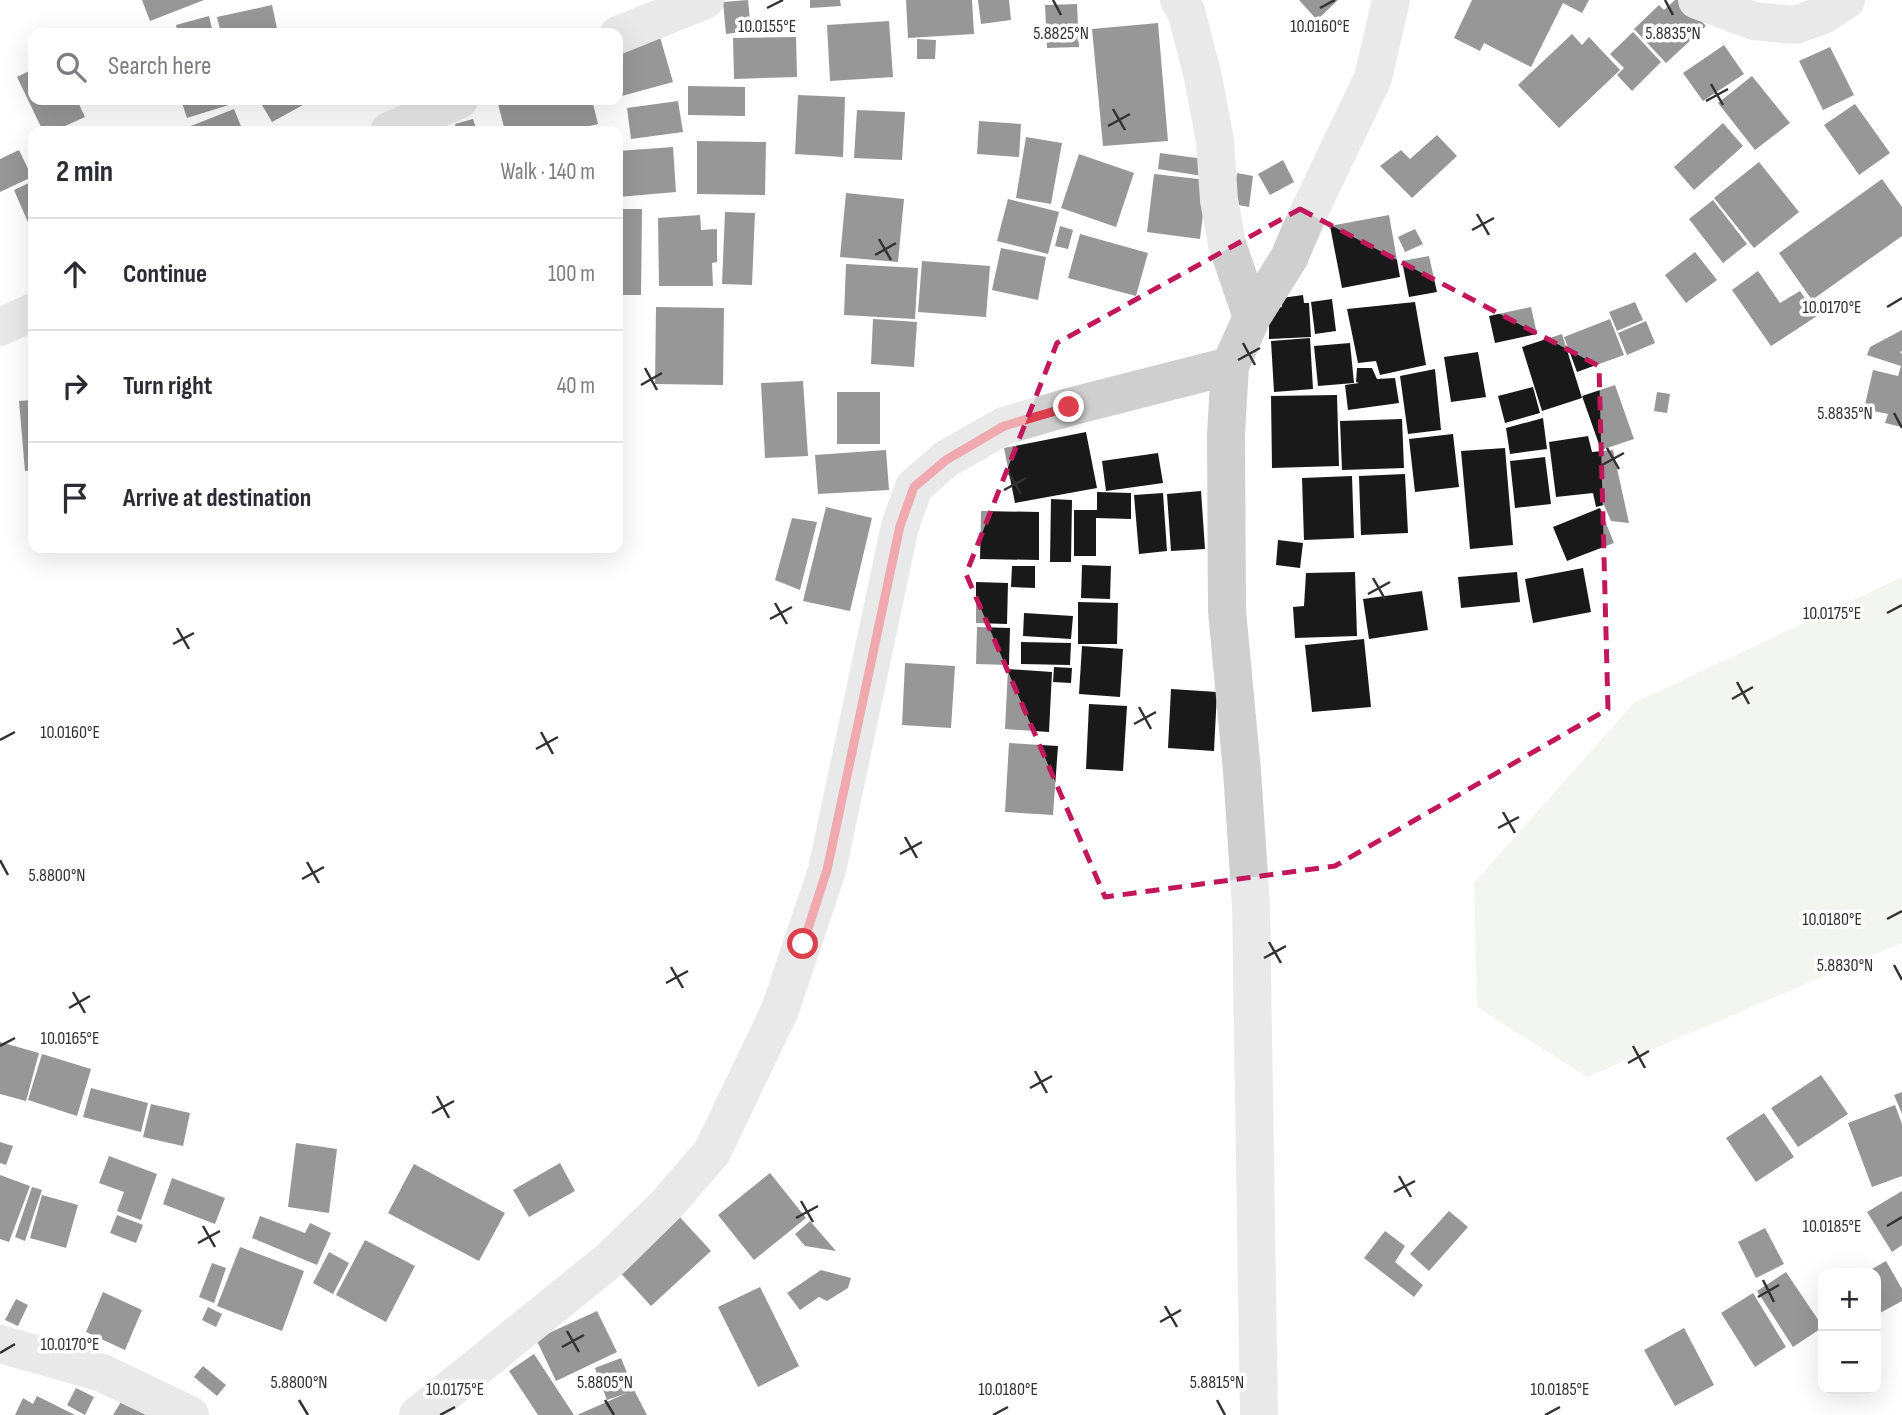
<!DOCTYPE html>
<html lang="en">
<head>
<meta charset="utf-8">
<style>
	:root { --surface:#fff; --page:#f7f7f7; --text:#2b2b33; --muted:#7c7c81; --line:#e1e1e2 }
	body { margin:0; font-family:"Sofia Sans Condensed",sans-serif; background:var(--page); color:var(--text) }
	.controls { position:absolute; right:21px; bottom:21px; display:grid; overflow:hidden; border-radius:14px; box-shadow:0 7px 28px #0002 }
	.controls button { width:63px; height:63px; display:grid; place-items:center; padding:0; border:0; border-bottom:2px solid var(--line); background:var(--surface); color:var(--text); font:35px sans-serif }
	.stop { position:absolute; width:21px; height:21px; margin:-16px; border:5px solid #dd404d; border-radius:50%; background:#fff }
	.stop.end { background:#dd404d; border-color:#fff; box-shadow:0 2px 7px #0008 }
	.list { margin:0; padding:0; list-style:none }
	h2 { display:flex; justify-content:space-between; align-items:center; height:91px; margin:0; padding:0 28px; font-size:30px }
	h2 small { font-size:23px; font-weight:400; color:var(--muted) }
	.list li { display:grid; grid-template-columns:46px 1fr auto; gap:21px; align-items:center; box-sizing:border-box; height:112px; padding:0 28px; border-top:2px solid var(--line) }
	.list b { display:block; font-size:26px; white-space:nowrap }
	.list em { font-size:23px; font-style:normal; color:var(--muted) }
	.icon { flex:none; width:38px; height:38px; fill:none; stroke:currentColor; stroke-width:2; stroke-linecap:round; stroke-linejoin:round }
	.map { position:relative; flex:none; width:1902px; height:1415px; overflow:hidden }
	.search { position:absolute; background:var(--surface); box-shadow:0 7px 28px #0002; left:28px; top:28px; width:595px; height:77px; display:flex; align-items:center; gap:18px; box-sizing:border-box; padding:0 24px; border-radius:14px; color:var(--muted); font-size:26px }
	.panel { position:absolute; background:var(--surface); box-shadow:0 7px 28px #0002; left:28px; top:126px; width:595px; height:427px; border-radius:14px }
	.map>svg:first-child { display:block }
	.green { fill:#e5eade }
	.building { fill:#191919 }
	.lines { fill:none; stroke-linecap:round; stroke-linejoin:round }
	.minor { stroke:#cfcfcf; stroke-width:38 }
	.route { stroke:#dd404d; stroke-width:9 }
	.marked { fill:none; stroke:#c2185b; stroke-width:5; stroke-dasharray:14 9; stroke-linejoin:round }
	.ticks { fill:none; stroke:#323232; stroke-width:2.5 }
	.ticks-label { font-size:18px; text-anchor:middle; fill:#323232; stroke:#fff; stroke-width:7; stroke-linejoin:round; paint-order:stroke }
</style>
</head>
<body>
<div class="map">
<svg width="1902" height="1415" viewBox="0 0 1902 1415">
	<rect width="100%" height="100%" fill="#fff"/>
	<path class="green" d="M1902,577V943L1587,1077L1477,1007L1474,883L1634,703Z"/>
	<path class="building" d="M142,0H204L150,21Z
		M748,0L751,31L726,34L723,2Z
		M810,0H840L841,6L810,8Z
		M906,0H972L974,34L908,38Z
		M978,0H1009L1011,20L981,24Z
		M1299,0H1338L1317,20Z
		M1472,0H1589L1582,13L1563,3L1531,67L1484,43L1480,51L1454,38Z
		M1675,0H1682L1706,26L1666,63L1634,29L1659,5L1664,10Z
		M1077,4L1079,47L1047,48L1045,5Z
		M272,5L278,33H221L217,17Z
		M209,16L213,33H178L176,25Z
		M889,21L893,77L830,81L827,25Z
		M1158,23L1168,141L1103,146L1092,29Z
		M658,30L673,82L618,97V42Z
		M1633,32L1661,62L1632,91L1617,75L1624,68L1610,54Z
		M1572,34L1582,45L1589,37L1620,70L1559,128L1518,85Z
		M796,37L797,77L734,79L733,38Z
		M917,39L936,40L935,59H917Z
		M1724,45L1744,74L1703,101L1683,73Z
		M1830,47L1854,95L1823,110L1799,61Z
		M33,69V100H77L85,117L54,131H43L17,77Z
		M1752,76L1790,123L1755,150L1718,103Z
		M688,86L745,87V116L688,115Z
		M798,95L845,97L843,157L795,154Z
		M181,100H234L235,103L187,118Z
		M259,100H312L272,122Z
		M497,100H592L598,124L569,131H505Z
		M678,101L683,132L631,139L627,108Z
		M1855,104L1890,153L1859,175L1824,125Z
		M234,109L243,131H178Z
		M857,110L905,112L902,160L854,158Z
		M473,119L477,131H457L455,124Z
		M979,121L1021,124L1019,157L977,154Z
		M1723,123L1743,146L1694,190L1674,167Z
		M1437,135L1457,156L1412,198L1380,166L1401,150L1410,159Z
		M1026,137L1062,143L1051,204L1016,198Z
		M697,141L766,142L765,195L697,194Z
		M673,147L676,192L618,197V151Z
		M19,150L32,177L0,192V159Z
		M1160,153L1211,160L1209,177L1158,169Z
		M1079,154L1134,173L1116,227L1061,208Z
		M1283,160L1294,182L1270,195L1258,174Z
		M1759,162L1799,212L1754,248L1714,198Z
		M1237,173L1253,176L1249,207L1233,204Z
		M1154,174L1207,180L1200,239L1147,232Z
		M1882,179L1902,207V236L1812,300L1779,253Z
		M33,181V225L30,227L14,190Z
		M846,193L904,199L898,262L840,257Z
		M1008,199L1059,212L1048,254L997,241Z
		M1713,200L1747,244L1723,263L1689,219Z
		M623,209H642L641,295H622Z
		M725,212L755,213L752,285L722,284Z
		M700,215L701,230L717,229V262L712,263L713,286H659L658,218Z
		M1389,215L1400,277L1342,288L1330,226Z
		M1060,226L1073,230L1068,249L1055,246Z
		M1415,229L1423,244L1405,252L1398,237Z
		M1080,234L1148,253L1136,296L1068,278Z
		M1001,248L1046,257L1038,300L992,290Z
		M1695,252L1717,280L1686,303L1665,275Z
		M1429,256L1437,292L1409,297L1402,261Z
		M922,261L990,266L986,317L918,312Z
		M846,264L918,268L915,319L844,315Z
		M1758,271L1780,303L1800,291L1817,316L1771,346L1732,290Z
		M1303,295L1304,303H1309L1311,337L1269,339V308L1282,307V298Z
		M1332,299L1336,331L1315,334L1311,302Z
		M1415,302L1426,365L1380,375L1376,361L1358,363L1347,309Z
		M1635,302L1643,320L1617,331L1609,312Z
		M656,307L724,308L723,385L655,384Z
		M1531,307L1537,334L1495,343L1489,316Z
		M873,319L917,322L914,367L871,364Z
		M1610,319L1624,355L1577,372L1564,337Z
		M1646,321L1655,343L1627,355L1618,333Z
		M1902,330V351L1900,352L1902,354V427L1885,423L1888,414L1864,409L1873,370L1898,376L1901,366L1867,355L1870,347Z
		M1562,334L1582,398L1542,411L1522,347Z
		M1310,338L1313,389L1274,392L1271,341Z
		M1350,343L1354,383L1318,386L1314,346Z
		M1478,352L1486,397L1451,402L1444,357Z
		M1357,368H1372L1377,379L1395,378L1399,403L1348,410L1345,385L1359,383L1356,382Z
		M1435,369L1441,430L1408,434L1400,376Z
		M803,381L808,456L765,458L761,383Z
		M1615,385L1634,439L1601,450L1582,396Z
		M1533,387L1540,413L1505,423L1498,396Z
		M837,392H880V444H837Z
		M1657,392L1670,394L1667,413L1654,411Z
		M1337,395L1339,466L1272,468L1271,396Z
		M33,400V470L25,471L19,401Z
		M1543,418L1547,449L1510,454L1506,428Z
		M1402,419L1404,468L1342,470L1340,421Z
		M1086,432L1097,488L1015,503L1004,448Z
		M1453,434L1459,487L1415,492L1409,439Z
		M1588,436L1592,452L1613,450L1629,523L1611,521L1604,505L1596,507L1593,493L1556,497L1549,442Z
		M1505,448L1513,545L1470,549L1461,451Z
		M886,450L889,490L818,494L815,455Z
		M1158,453L1163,483L1106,491L1102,461Z
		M1545,457L1551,504L1515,508L1510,461Z
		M1405,474L1408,533L1361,535L1359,476Z
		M1352,476L1354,538L1304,540L1302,478Z
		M1201,491L1205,549L1171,551L1167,494Z
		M1097,492L1131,493V519L1096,518V556H1074V510H1097Z
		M1163,493L1167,551L1139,554L1134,495Z
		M1051,499L1072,500L1071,562H1050Z
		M826,507L872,518L850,611L803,601Z
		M1600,508L1614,543L1567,561L1553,527Z
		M981,511L1039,512V560L980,559Z
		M792,518L817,522L800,590L775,580Z
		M1278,540L1303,543L1300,568L1276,565Z
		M1082,565L1111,566L1110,599L1081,598Z
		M1012,566H1035V588L1011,587Z
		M1583,568L1591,612L1533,623L1525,579Z
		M1355,572L1357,636L1295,638L1293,607L1304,606L1306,573Z
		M1517,572L1520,602L1461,608L1458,577Z
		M976,582L1008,583L1007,624L976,623Z
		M1422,591L1428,630L1369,639L1363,599Z
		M1078,602L1118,603L1117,644H1078Z
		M1024,613L1073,616L1071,639L1023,636Z
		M977,627L1010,628L1009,665L976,664Z
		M1364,639L1371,707L1312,712L1305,645Z
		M1021,642L1071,643L1070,665L1021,664Z
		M1082,646L1123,649L1120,697L1079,694Z
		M905,663L955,666L951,728L902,725Z
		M1054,667L1072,668L1071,683L1053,682Z
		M1008,669L1052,672L1049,732L1005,729Z
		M1171,689L1217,692L1214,751L1168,748Z
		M1089,704L1127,706L1123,771L1086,769Z
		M1009,743L1058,746L1053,815L1005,812Z
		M0,1042L39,1053L26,1101L0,1094Z
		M42,1054L91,1069L77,1116L28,1100Z
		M1821,1075L1848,1114L1798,1147L1771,1108Z
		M91,1088L148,1103L141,1132L83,1117Z
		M1902,1092V1114L1894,1095Z
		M151,1104L190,1113L183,1146L143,1137Z
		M1895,1105L1902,1124V1176L1872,1187L1848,1123Z
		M1764,1113L1794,1157L1756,1182L1726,1138Z
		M0,1142L13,1146L6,1165L0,1163Z
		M296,1143L337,1149L329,1213L288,1207Z
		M109,1156L157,1174L141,1220L117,1211L124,1192L99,1183Z
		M560,1163L575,1191L529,1217L513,1190Z
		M414,1164L505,1213L479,1261L388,1213Z
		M770,1173L806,1218L754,1260L718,1215Z
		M0,1175L30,1186L9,1242L0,1239Z
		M172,1178L225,1198L215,1224L163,1204Z
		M32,1187L42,1190L25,1241L15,1237Z
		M1902,1191V1245L1892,1252L1867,1212Z
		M42,1195L78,1205L66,1248L30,1238Z
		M1449,1211L1468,1227L1429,1271L1410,1254Z
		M677,1214L711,1251L651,1306L617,1269Z
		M117,1215L143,1225L136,1243L110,1233Z
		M260,1216L305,1233L310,1223L331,1233L317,1265L252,1238Z
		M810,1221L836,1251L805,1246L795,1234Z
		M1765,1228L1784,1264L1756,1278L1738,1242Z
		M1385,1231L1405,1246L1395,1262L1423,1285L1414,1297L1364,1258Z
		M365,1240L415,1266L386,1322L336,1295Z
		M240,1247L304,1271L282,1331L217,1306Z
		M329,1252L349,1263L333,1294L313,1283Z
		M1886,1261L1902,1289V1301L1880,1313L1876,1306V1273H1865Z
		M212,1263L226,1268L214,1303L199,1297Z
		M821,1270L851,1278L848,1288L827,1301L819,1297L800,1310L787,1293Z
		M1786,1272L1823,1327L1793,1347L1757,1291Z
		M760,1287L799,1366L758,1387L718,1307Z
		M103,1292L142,1310L125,1350L86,1332Z
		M1753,1293L1786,1347L1755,1367L1721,1313Z
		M16,1299L28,1305L18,1326L5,1320Z
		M208,1307L222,1314L216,1327L202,1320Z
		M597,1311L617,1352L556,1381L536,1339Z
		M1684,1328L1714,1385L1675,1406L1644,1350Z
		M534,1354L574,1415H538L509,1371Z
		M621,1358L634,1390L647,1415H577L627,1393L607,1400L595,1368Z
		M203,1366L226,1385L217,1396L194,1377Z
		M76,1388L94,1397L85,1415L67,1405Z
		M125,1395L159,1415H113Z
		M37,1396L75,1415H15L23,1398L33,1404Z"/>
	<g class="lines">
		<path class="minor" d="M1179,0L1186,11L1203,77L1215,141L1219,200L1227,244L1252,317
			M1697,0L1754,21L1795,25L1823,15L1846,0
			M618,35L705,0
			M389,131L459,100
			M0,327L33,312
			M0,1344L102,1373L190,1415
			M418,1415L612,1258L668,1203L712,1152L780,1010L827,870L900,526L914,487L946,459L1004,426L1069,407L1230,366
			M1259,1415L1251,906L1242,771L1227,611L1226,434L1230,366L1252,317L1289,258L1306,218L1373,78L1391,0"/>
	</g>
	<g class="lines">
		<path class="route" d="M803,944L827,870L900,526L914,487L946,460L1004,426L1069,407"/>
	</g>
	<path d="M0 0H1902V1415H0ZM1300,209L1599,366L1608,709L1335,866L1105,897L966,574L1057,343Z" fill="#fff" fill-opacity=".55" fill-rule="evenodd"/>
	<path class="marked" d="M1300,209L1599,366L1608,709L1335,866L1105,897L966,574L1057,343Z"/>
	<path class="ticks" d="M1053,0L1061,15M1665,0L1673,15M767,8L783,0M1320,8L1335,0M1711,84L1723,105M1706,101L1728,89M1113,109L1125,130M1108,126L1130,114M1477,214L1489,235M1472,230L1494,218M879,239L891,260M875,255L896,243M1887,307L1902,298M1243,343L1255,365M1238,360L1260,348M645,368L657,390M641,385L662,373M1894,413L1902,428M1607,448L1619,469M1602,465L1624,453M1009,473L1021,494M1004,490L1026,478M1373,578L1385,599M1368,594L1390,582M775,603L787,624M1887,613L1902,605M770,619L792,607M177,628L189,649M173,644L194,633M1737,682L1749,704M1732,699L1753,687M1139,707L1151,729M1134,724L1156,712M541,732L553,754M0,740L15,732M536,749L558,737M1503,812L1515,833M1498,828L1519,817M905,837L917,858M900,854L922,842M0,860L8,875M307,862L319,883M302,879L324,867M1887,919L1902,911M1269,942L1281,963M1264,958L1286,946M1894,965L1902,980M671,967L683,988M666,983L688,971M73,992L85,1013M69,1008L90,996M0,1046L15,1038M1633,1046L1645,1068M1628,1063L1649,1051M1035,1071L1047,1093M1030,1088L1052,1076M437,1096L449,1118M432,1113L454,1101M1399,1176L1411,1197M1394,1192L1415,1181M801,1201L813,1222M796,1218L818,1206M203,1226L215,1247M1887,1226L1902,1217M198,1243L220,1231M1763,1280L1774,1302M1758,1297L1779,1285M1165,1306L1177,1327M1160,1322L1181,1310M567,1331L579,1352M562,1347L584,1335M0,1353L15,1344M299,1400L308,1415M605,1400L614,1415M1217,1400L1225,1415M440,1415L455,1407M993,1415L1008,1407M1545,1415L1560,1407"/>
	<g class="ticks-label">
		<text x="767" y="32">10.0155°E</text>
		<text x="1320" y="32">10.0160°E</text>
		<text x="1061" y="39">5.8825°N</text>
		<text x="1673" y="39">5.8835°N</text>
		<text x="1832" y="313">10.0170°E</text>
		<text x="1845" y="419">5.8835°N</text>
		<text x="1832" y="619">10.0175°E</text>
		<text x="70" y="738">10.0160°E</text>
		<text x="57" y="881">5.8800°N</text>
		<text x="1832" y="925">10.0180°E</text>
		<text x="1845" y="971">5.8830°N</text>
		<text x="70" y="1044">10.0165°E</text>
		<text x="1832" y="1232">10.0185°E</text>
		<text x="70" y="1350">10.0170°E</text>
		<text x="299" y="1388">5.8800°N</text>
		<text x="605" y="1388">5.8805°N</text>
		<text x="1217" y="1388">5.8815°N</text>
		<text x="455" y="1395">10.0175°E</text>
		<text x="1008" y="1395">10.0180°E</text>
		<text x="1560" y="1395">10.0185°E</text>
	</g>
</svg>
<div class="controls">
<button>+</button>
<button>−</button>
</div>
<div class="stop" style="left:803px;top:944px"></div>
<div class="stop end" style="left:1069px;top:407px"></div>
<div class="search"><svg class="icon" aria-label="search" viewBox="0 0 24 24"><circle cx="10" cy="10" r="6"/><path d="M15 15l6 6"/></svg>Search here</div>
<section class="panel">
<h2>2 min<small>Walk · 140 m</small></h2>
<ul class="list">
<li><svg class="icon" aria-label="ahead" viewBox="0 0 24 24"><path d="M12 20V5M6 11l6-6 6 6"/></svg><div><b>Continue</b></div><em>100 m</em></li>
<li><svg class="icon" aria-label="right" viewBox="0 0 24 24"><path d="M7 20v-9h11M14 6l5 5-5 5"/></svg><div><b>Turn right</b></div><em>40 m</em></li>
<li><svg class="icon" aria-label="arrive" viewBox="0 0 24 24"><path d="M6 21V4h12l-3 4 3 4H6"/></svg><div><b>Arrive at destination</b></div></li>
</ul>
</section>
</div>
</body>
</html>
